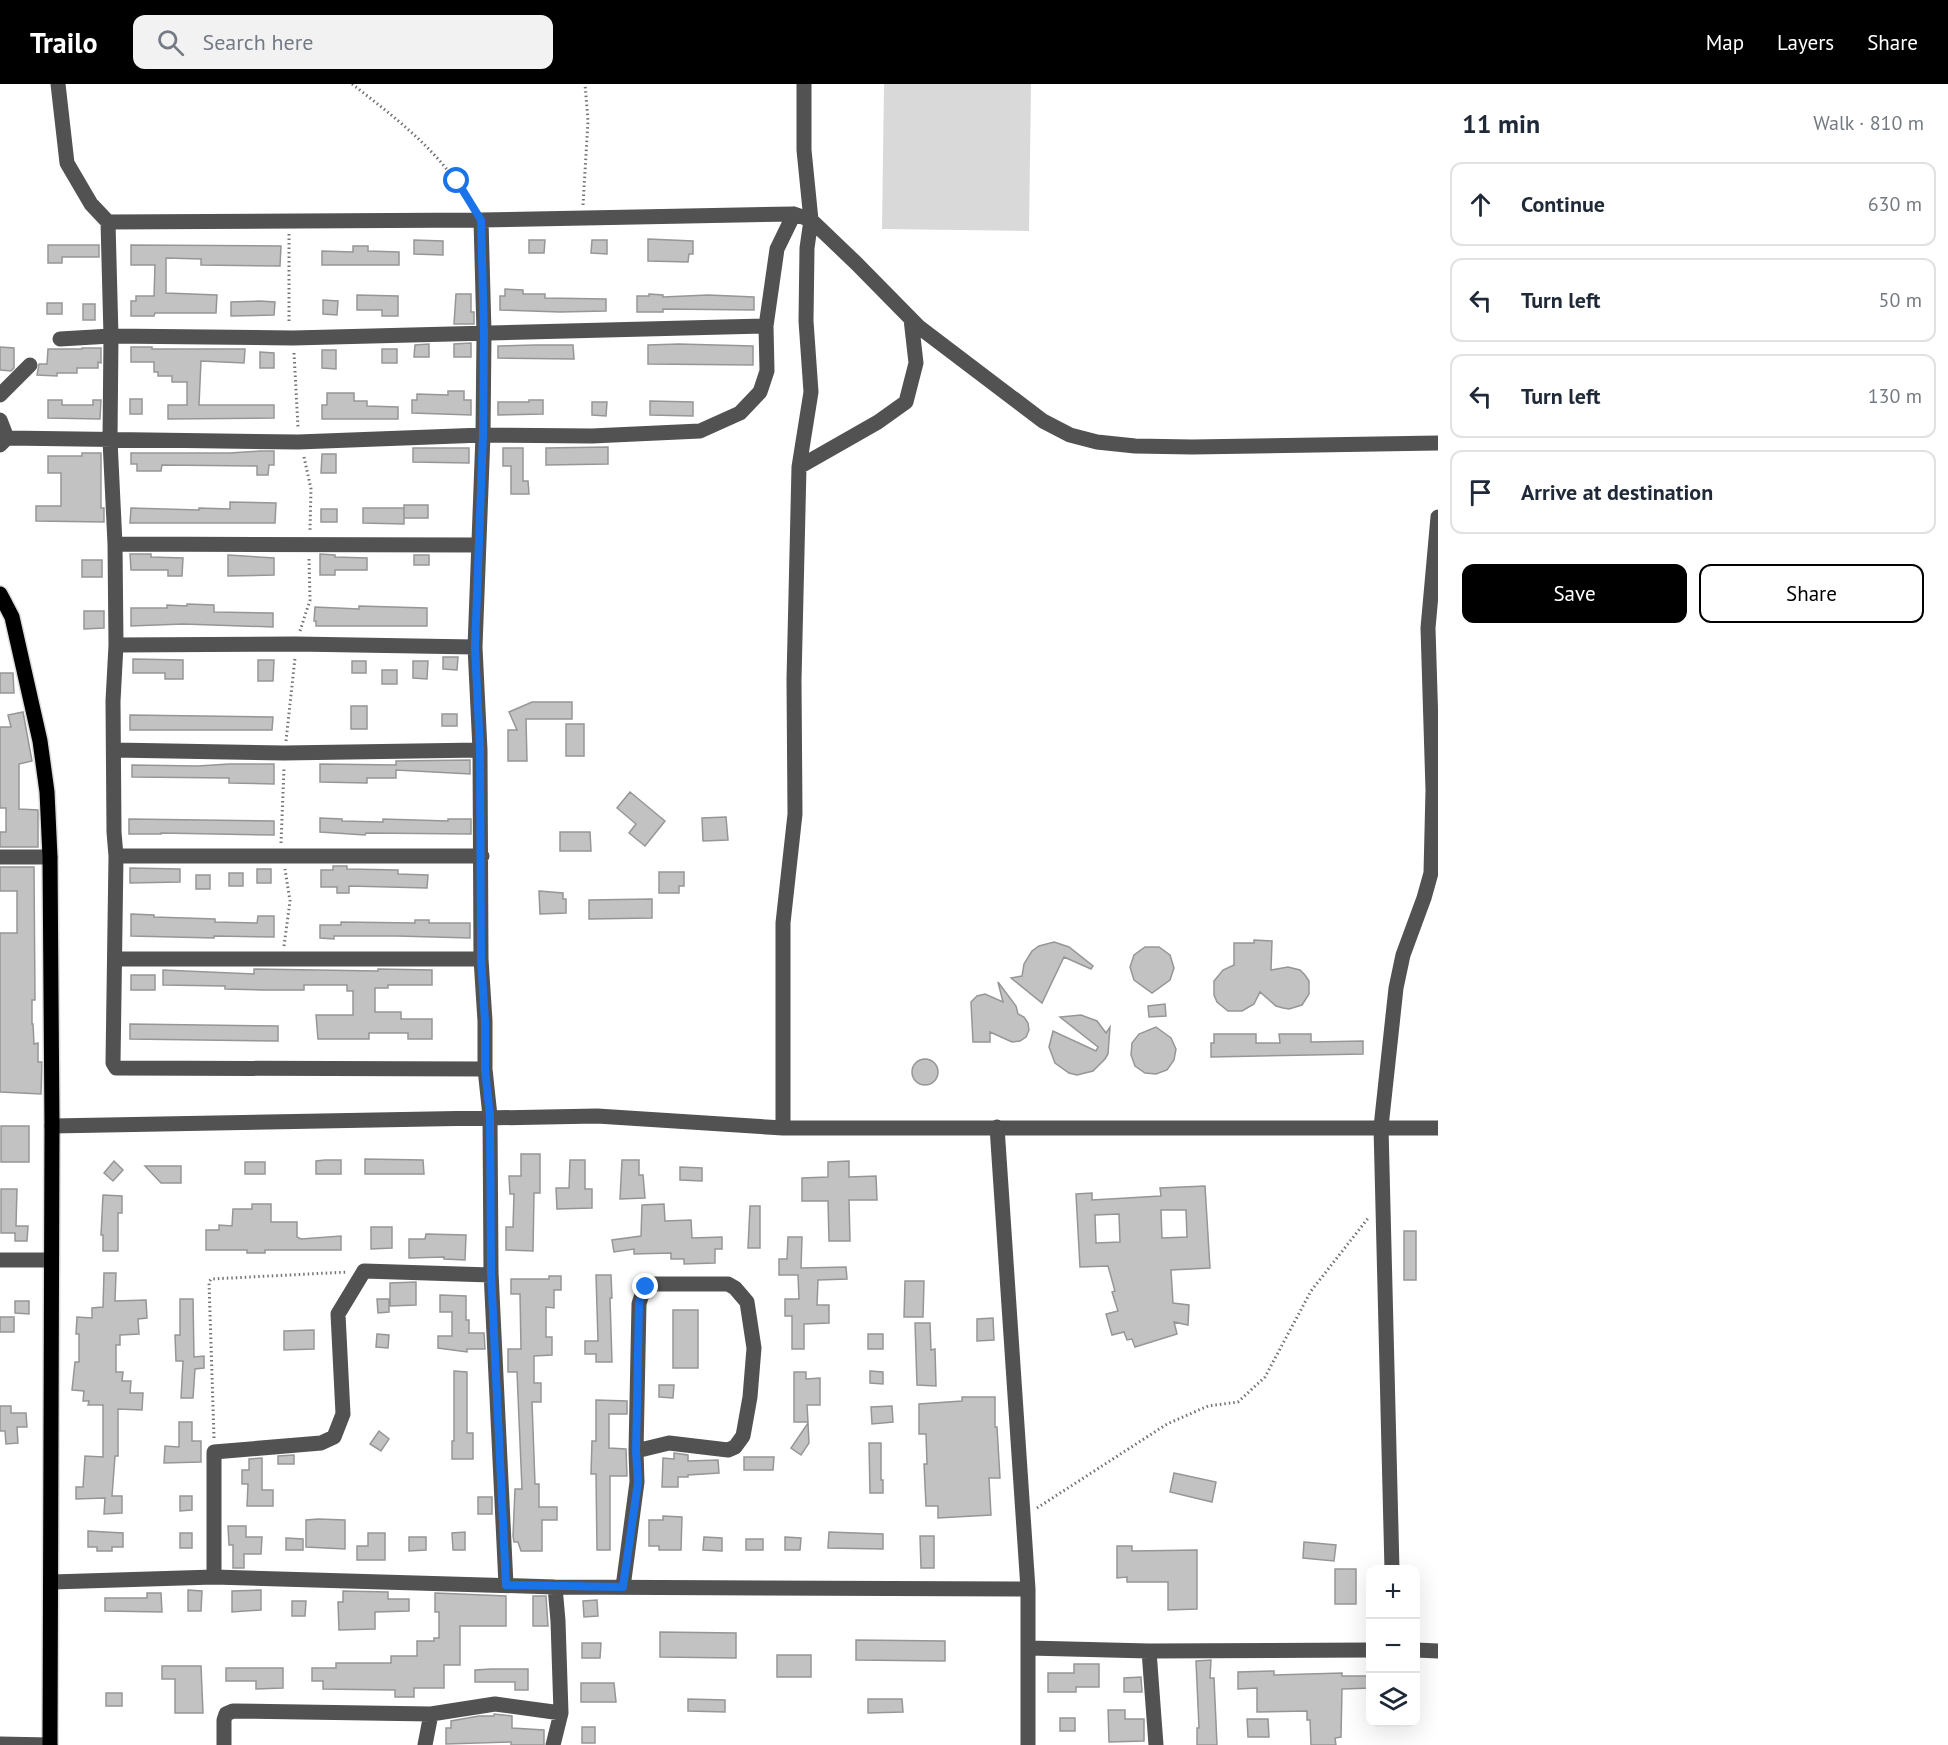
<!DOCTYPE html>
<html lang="en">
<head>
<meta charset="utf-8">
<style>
	:root { --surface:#fff; --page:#f2f2f3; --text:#1f2937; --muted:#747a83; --line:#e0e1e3; --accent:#000 }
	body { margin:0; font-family:"PT Sans",sans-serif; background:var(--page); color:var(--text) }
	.controls { position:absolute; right:18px; bottom:18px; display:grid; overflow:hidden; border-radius:12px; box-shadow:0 6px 24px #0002 }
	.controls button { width:54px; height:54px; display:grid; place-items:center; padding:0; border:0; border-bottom:2px solid var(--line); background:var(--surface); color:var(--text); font:30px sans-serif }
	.stop { position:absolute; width:18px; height:18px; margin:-14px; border:4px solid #1a73e8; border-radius:50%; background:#fff }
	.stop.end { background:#1a73e8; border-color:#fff; box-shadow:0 2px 6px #0008 }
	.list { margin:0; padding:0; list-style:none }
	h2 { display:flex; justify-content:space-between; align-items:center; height:78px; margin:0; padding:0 24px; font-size:26px }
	h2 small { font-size:20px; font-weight:400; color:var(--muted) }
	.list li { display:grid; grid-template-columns:39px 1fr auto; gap:18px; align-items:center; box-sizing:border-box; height:84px; margin:0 12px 12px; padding:0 12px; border:2px solid var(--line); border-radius:12px }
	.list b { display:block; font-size:22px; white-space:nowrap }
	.list em { font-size:20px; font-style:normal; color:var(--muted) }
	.actions { display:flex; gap:12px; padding:18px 24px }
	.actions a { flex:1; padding:14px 0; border:2px solid var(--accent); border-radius:12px; text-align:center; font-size:21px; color:var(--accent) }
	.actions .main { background:var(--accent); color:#fff }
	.icon { flex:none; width:33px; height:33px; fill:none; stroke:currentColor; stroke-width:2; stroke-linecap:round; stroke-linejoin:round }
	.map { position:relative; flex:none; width:1438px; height:1661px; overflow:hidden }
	header { display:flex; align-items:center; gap:36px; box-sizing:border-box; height:84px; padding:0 30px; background:var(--accent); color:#fff }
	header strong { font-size:28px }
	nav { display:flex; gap:33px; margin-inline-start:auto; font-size:21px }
	.search { width:420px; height:54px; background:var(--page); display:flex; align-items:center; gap:15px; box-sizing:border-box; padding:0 21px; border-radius:12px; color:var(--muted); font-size:22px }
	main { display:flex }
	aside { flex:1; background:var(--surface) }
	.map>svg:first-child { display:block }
	.green { fill:#d9d9d9 }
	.building { fill:#c2c2c2; stroke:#969696; stroke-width:1.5; fill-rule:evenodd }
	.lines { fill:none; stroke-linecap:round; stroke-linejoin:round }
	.major-casing { stroke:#dbdbdb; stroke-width:18 }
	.path { stroke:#747474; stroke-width:3; stroke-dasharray:1.5 3; stroke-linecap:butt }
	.minor { stroke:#525252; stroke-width:15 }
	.major { stroke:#000; stroke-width:15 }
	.route { stroke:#1a73e8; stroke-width:8 }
</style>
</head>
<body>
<header>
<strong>Trailo</strong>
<div class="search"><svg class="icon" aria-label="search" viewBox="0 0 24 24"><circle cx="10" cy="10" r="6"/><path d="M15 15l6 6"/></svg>Search here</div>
<nav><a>Map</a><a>Layers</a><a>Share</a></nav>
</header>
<main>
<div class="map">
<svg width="1438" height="1661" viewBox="0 0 1438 1661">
	<rect width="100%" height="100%" fill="#fff"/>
	<path class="green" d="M884,0H1031L1029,147L882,145Z"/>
	<path class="building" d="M648,155L693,157V170H689L688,178L648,177Z
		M414,156L443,157V171L414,170Z
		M529,156H545L544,169H529Z
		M592,156H607V170L591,169Z
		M48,161H99V173H62V179H48Z
		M131,161L281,162L280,182L201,181V175L166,174V209L217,211L216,229H155L154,232H131V217H136V212H154L155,181H131Z
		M353,162H368V167L399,168V181H322V167L353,168Z
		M505,205L523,206V210H545V214L606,215V227L560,228L500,226V212H505Z
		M456,210H471V228H474V240H454Z
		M649,210L663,211V213L708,211L754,213V226L663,225V228H637V212H649Z
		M357,211L398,212V232H382V226H357Z
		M323,216L338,217L337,231L323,230Z
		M260,217L275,218L274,231L231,232V218Z
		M47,219H62V230H47Z
		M83,220H95V236H83Z
		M471,259V273H454V260Z
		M429,260V273H414L415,261Z
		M679,260L753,262V281L648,280V261Z
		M535,261H573L574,275L498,274V262Z
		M0,263L14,264V284L11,287L0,286Z
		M131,263H152V265H245L244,279L201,277L199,321H274V334L168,335V321H187V298H172V292H158V288H154V278H131Z
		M82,264H101V279L98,278V284H77V289H57V292L37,291L39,280H47L48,265H82Z
		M382,265H397V279H382Z
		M322,266H336V285L322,284Z
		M260,268L274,269V284H260Z
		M448,307H464V316H471V331L412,329V316H417V310L448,311Z
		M327,309H354V317H367V322L398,323V335H322V321H327Z
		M130,315H142V330H130Z
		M48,316H62V321H93V316H101L100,335L48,334Z
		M529,316H543V330L498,331V318H529Z
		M650,317L693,318V332L650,331Z
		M592,318H607L606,332L592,331Z
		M608,363V380L546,381V364Z
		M413,364H469V379L413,378Z
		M503,364H523V397H528L529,410H511V382H503Z
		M260,367H274V381H269L268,391H257V382L162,381L161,387H137V380H131V369H230Z
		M82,369H101V424H104V438L36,437V422H61V389H48V372H82Z
		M322,370H336V389H321Z
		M230,418L276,419L275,439H130L131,424L199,426V424L230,425Z
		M404,421H428V434H404Z
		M363,424H404V440L363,439Z
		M321,425H337V438H321Z
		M130,470H151V473L183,474L182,492H168V486H131Z
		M320,470L335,471V473L367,474V486H335V491H320Z
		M228,471L274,474V491L228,492Z
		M414,471H429V481H414Z
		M82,476H102V493H82Z
		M187,520L214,521V528L273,529V543L183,540L131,542V524H167V521L187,522Z
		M359,522L427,524V542H316V537H314L315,523L359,525Z
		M84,527H104V544L84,545Z
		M443,573H458L457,586L443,585Z
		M133,575L183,576V595H165V589H133Z
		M258,576H274L273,597H258Z
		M352,577H366V589H352Z
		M413,577H428L427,595L413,594Z
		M382,586H397V600H382Z
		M0,589H13L14,609H0Z
		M532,618H572V635H526L527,677H508V646H517L509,628Z
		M351,622H367V645H351Z
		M23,628L32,677L19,680V725L38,726V763H0V748H6V724H0V643H11L8,631Z
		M442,630H457V642H442Z
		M130,631L273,633L272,646H130Z
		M566,640H584V672H566Z
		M470,676V690L396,686V694H367V699L320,698V680L396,681V677Z
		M229,680H274V700L229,699V694L132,693V681L198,682Z
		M630,708L665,737L645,762L629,749L636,740L617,724Z
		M726,733L728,756L703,757L702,734Z
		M320,734L342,735V737L383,738V735L448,737V735H471V750L366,749L365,751L320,748Z
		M129,735L274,737V751L161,749V750H129Z
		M560,748H590L591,767H560Z
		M333,782H347V785L398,786V790L428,791L427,804L349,802V809H337V803H321V786H333Z
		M0,783H34L35,916H32V940H33L34,960L38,959V978H42L41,1010L0,1008V849H17V807H0Z
		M130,784L180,785V798L130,799Z
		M257,785H271V799H257Z
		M659,788H684V802H679V809H659Z
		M229,789H243V802H229Z
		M196,791H210V805H196Z
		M539,807L563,809V815H566V829L540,830Z
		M652,815V834L589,835V816Z
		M131,830L154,831V833L215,835V838L257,839L258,832H274V853L214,852V854L131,852Z
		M415,836H429V839H470V854L397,852H334V855L320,854V841H341V838L415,839Z
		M1254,856L1272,857L1271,886L1288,883L1300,886L1305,891L1309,897V910L1302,921L1289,925L1283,924L1276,922L1260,908L1254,920L1242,927H1228L1217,918L1214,911V897L1223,886L1234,881V859H1254Z
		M1054,858L1069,863L1093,882L1091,885L1064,873L1042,919L1011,894L1022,892L1024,880L1032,867L1039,862Z
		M1145,863H1159L1170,871L1174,884L1170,896L1152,909L1134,896L1130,883L1134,871Z
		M254,885L378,887V885L432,886V901H388V904H375V928H401V935H432V955H408V949H369V955H318L316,931H353V907H347V901H304V906H262L225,905V902L163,901V886L254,890Z
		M131,891H155V906H131Z
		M998,898L1016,922L1018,930L1024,933L1028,939L1029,946L1026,953L1020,957L1012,958L990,948V958H973L971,918L977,912L985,910L1003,918Z
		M1165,920L1166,932L1149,933L1148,922Z
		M1081,931L1097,937L1106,949L1110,943L1108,970L1105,975L1093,987L1077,991L1069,989L1055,979L1049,963L1053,947L1096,967L1098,963L1060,933Z
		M130,940L278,942V957L130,955Z
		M1156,943L1171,954L1176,965L1174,976L1167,986L1156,990L1145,989L1135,982L1131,971L1132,959L1139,950Z
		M1214,950H1256V959H1280L1279,950H1311V958L1363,957V970L1211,973V959H1214Z
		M912 988a13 13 0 1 1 26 0a13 13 0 1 1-26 0Z
		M1,1042H29V1078H1Z
		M521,1070H540V1109H534L533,1167L506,1166V1143H513L514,1110H510L509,1092H521Z
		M365,1075L423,1076L424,1090H365Z
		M325,1076H341V1090H316V1077Z
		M570,1076H585V1105H592V1124L557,1125L556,1104H569Z
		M622,1076H639V1091H643L645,1114L620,1115Z
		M114,1077L123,1086L113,1097L104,1089Z
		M849,1077V1093L876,1092L877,1116H849L850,1157H829L828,1117H802V1094L828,1093V1078Z
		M245,1078H265V1090H245Z
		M145,1082H181V1099H161Z
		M680,1083L702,1084V1097L680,1096Z
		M1205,1102L1210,1184L1171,1186L1173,1219L1189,1221L1188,1241L1174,1238L1177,1250L1135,1263L1132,1255L1127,1256L1124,1248L1112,1251L1106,1230L1118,1227L1112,1208L1115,1207L1108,1182L1080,1183L1076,1110L1092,1109V1116L1161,1112L1160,1104ZM1161,1126H1186L1187,1153L1162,1154ZM1119,1130L1120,1158L1096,1159L1095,1131Z
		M1,1105H17L16,1142H28L27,1157H15V1149H1Z
		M103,1111L122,1112V1129H118V1167H103V1151H101Z
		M252,1120H271V1138H297V1153L301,1155L341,1152V1166H265V1169H247V1166H206V1146H219V1141L232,1142L233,1125H252Z
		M664,1120L665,1137L691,1136L692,1154L722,1153V1165H715V1179L684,1180V1175H671V1169L634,1170V1165L614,1168L612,1156L641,1152L642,1121Z
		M750,1122H760V1164H748Z
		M371,1143H392V1164L371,1165Z
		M1404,1147H1416V1196H1404Z
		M426,1150L466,1151L465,1176L444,1175V1173L409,1174V1155H425Z
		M788,1153H802L801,1184L846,1183L847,1195L818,1196L817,1221H829V1239L804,1240V1265H792V1232H785V1215H799L798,1191H779V1175H787Z
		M104,1189H116L115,1217L146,1216L147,1234L138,1235L139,1250L120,1251V1261H116V1288H123L122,1297H131L130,1309H143L142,1326L118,1325V1372H115L112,1412H122V1429L104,1430L105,1414L76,1415V1403H83L85,1372L103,1373V1321H88L89,1317H83L84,1307L72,1306L75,1278H79V1250H76L77,1233L92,1234V1224L103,1223Z
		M596,1191H611L612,1214H610L612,1278H596V1270H585V1257H598Z
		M549,1192H561V1206H554V1224L546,1223V1253H552V1271L534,1272V1299H541V1318H532L535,1400H539V1423H557V1436H542V1467H521L518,1458H514L513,1452L515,1405H522L517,1288H508V1265H521L520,1210H511V1195H549Z
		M905,1197H924L923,1233H904Z
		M416,1198V1221L390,1222V1199Z
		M440,1211L466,1212V1236H469V1249H484L485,1265H467V1268L438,1264V1252H452V1228H440Z
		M180,1215H193L194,1273L204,1272V1284L195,1285L193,1314H181L183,1277H176L175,1251H180Z
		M377,1215H389V1228L378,1229Z
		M15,1217H29V1230L15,1229Z
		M673,1226H698V1284H673Z
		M0,1233H14V1248H0Z
		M993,1234L994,1256L977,1257V1235Z
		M915,1239H930L931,1266L935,1265L936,1302L917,1301Z
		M314,1246V1265L284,1266V1247Z
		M377,1250L389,1251L388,1264L376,1263Z
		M868,1250H883V1265H868Z
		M454,1287L467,1288V1349H473V1375H452V1357H454Z
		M870,1287L883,1288V1300L870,1299Z
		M794,1288H806V1295L820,1294V1321H807L808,1338H794Z
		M659,1301H674L673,1314L659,1313Z
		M962,1313H995V1343H997L1000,1394H989L991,1431L938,1434V1422H926L924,1380H927L926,1350H919V1320L962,1317Z
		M596,1316L627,1317V1330H609V1364L626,1365L627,1392H610V1466H597L596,1390H591L592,1357H596Z
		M0,1322H11V1329H26L27,1343H17L18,1359L6,1360L5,1347H0Z
		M892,1322L893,1338L872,1340L871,1323Z
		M179,1338H192V1357H201V1378L164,1379L165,1362L179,1363Z
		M808,1339L809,1359L801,1371L791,1364Z
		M379,1347L389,1355L381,1367L370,1360Z
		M869,1359H881V1396H883V1409H870Z
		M674,1369L688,1371V1377L718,1376L719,1389L688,1391V1393H678V1403H662L663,1374L674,1375Z
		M294,1371V1380H278V1372Z
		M744,1373H774L773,1386H744Z
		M262,1374V1406H273V1422H247L248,1400H242V1386H249V1375Z
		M1174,1389L1216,1398L1212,1418L1170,1408Z
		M180,1412H192V1426L180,1427Z
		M478,1413H492V1430H478Z
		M663,1432L682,1433L681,1466H659V1462H649V1436H663Z
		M318,1435L345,1436V1465L306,1463V1436Z
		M228,1442H246V1453H262L261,1470H244V1484H233V1461H229Z
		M88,1447L123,1449V1463H112V1467H97V1463H88Z
		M465,1448V1466H453L452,1449Z
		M829,1448L883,1450V1465L828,1464Z
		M180,1449H192V1464H180Z
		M368,1449H385V1476H357V1462H368Z
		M920,1452H934V1484H921Z
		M409,1453H426V1466L409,1467Z
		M704,1453L722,1454V1467L703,1466Z
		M785,1453L801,1454L800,1466H785Z
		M286,1454L303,1455V1466H286Z
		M746,1455H763V1466H746Z
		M1304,1458L1336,1461L1334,1477L1303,1474Z
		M1117,1462H1132V1467L1197,1466V1525L1168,1526V1498H1127V1493L1117,1494Z
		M1335,1485H1356V1520H1335Z
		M188,1506L202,1507L201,1527H188Z
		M261,1506V1526L232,1528V1507Z
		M343,1507L388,1508V1515H409V1527L375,1528V1545L339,1546L338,1518H343Z
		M147,1509H161L162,1528L105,1527V1514H147Z
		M435,1509L506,1512V1542H460V1581H444V1604H414V1613H395V1606L323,1605V1597H312V1584H336V1579H391V1572H417V1557H434V1554H439V1528H435Z
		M533,1512H546L548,1542H533Z
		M597,1516L598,1532L584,1533L583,1517Z
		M292,1517H306L305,1532H292Z
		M660,1548L736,1549V1574L660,1573Z
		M856,1556L945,1557V1577L856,1576Z
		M582,1559H601L600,1574H582Z
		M777,1571H811V1593H777Z
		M1211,1576L1210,1594H1214L1217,1661H1197V1644H1199L1196,1577Z
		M1074,1580H1099V1603H1076V1608H1048V1589H1074Z
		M162,1582H201L203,1629H175V1595H162Z
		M226,1584H283V1604L256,1605V1597H226Z
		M492,1585H528V1606H515V1598H475V1586Z
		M1274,1587V1591L1342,1589V1592H1371V1604L1342,1605L1341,1653L1335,1654L1336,1661H1311L1310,1636H1307V1627L1257,1628V1604L1238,1605V1588Z
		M1141,1593L1142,1608H1124V1594Z
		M581,1599H614L616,1618H581Z
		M106,1609H122V1622H106Z
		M688,1615L725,1616V1628L688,1627Z
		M868,1615H902L903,1628L868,1629Z
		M1108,1626H1125V1635H1144V1657L1109,1658Z
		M494,1630L512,1632V1644L544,1646V1661H511V1658L446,1660V1644H451V1637L479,1632H494Z
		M1060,1634H1075V1647H1060Z
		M1247,1635H1268L1269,1653H1248Z
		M582,1643H595V1659H582Z"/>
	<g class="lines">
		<g class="major-casing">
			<path id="major" d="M0,510L12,533L40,657L47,708L50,773L52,1042L50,1661"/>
		</g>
		<path class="path" d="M352,0C397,35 444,70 471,122
			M583,121L588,37L585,0
			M289,150V239
			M294,269L298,343
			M304,373L311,405L310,446
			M300,547L310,516L309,474
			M286,657L295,574
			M281,759L284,684
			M284,862L290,817L285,785
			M214,1354L209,1198L211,1195L348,1188
			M1037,1424L1167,1340L1208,1322L1238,1318L1265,1293L1311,1207L1369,1133"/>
		<path class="minor" d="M58,0L67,79L91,120L108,138L481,136L794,130L811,136L807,164L806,237L811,308L799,383L794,596L795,730L783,839V1044
			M804,0V66L811,136L856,179L919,243L1043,337L1070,351L1097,358L1135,362L1192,363L1438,359
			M108,138L111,252L110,356L115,460L116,561L113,617L114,748L116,772L113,979L116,984L485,985V937L481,875L480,666L475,563L483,351L484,249L481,136
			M60,255L111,252L293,254L766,242L777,165L794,130
			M0,311L30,281
			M0,336L7,354
			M0,361L7,354L298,358L483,351L592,352L700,347L740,329L760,308L767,287L766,242
			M799,383L878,338L906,318L916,279L911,235
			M115,460L478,461
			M116,561L296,560L475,563
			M114,666L284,669L480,666
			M116,772H482
			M0,773H50
			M115,875H481
			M485,985L490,1032L491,1188L506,1501
			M52,1042L597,1032L783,1044H1438
			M997,1043L1028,1505V1661
			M0,1176H51
			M653,1200H728L735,1204L747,1218L754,1264L750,1313L743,1352L735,1363L728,1366L669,1359L636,1367L639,1220C642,1210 643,1204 653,1200Z
			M1392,1486L1381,1043L1396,904L1403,871L1424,814L1431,789L1433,706L1428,544L1438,433
			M214,1493V1368L321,1359L334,1353L343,1330L338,1230L364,1187L491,1191
			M52,1498L214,1493L555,1503L1028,1505
			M623,1503L637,1398L636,1367
			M1029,1564L1149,1567L1370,1566
			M1416,1566L1438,1567
			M1149,1567L1156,1661
			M0,1660L50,1661
			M224,1661V1636L226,1630L233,1627L431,1630L495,1620L561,1629
			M425,1661L431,1630
			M553,1661L561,1629L558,1537L555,1503"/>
		<use href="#major" class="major"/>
	</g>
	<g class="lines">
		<path class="route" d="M457,97L481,136L484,249L483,351L475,563L480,666L481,875L485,937V986L490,1032L491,1188L506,1501L623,1503L638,1398L636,1367L639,1220L642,1209L646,1203"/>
	</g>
</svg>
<div class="controls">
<button>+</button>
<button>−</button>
<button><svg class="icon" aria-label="layers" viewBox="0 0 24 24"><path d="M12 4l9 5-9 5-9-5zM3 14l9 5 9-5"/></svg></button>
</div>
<div class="stop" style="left:457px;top:97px"></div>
<div class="stop end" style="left:646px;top:1203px"></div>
</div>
<aside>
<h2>11 min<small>Walk · 810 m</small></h2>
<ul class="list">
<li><svg class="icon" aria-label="ahead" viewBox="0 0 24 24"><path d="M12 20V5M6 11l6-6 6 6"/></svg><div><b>Continue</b></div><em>630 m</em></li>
<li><svg class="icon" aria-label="left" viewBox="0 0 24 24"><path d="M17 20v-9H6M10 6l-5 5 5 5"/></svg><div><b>Turn left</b></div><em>50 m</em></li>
<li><svg class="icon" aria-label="left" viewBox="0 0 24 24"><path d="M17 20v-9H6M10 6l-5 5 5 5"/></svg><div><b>Turn left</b></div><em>130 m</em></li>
<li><svg class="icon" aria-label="arrive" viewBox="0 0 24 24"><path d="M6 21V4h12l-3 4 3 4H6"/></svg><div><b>Arrive at destination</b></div></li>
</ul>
<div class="actions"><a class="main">Save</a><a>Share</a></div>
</aside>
</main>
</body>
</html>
